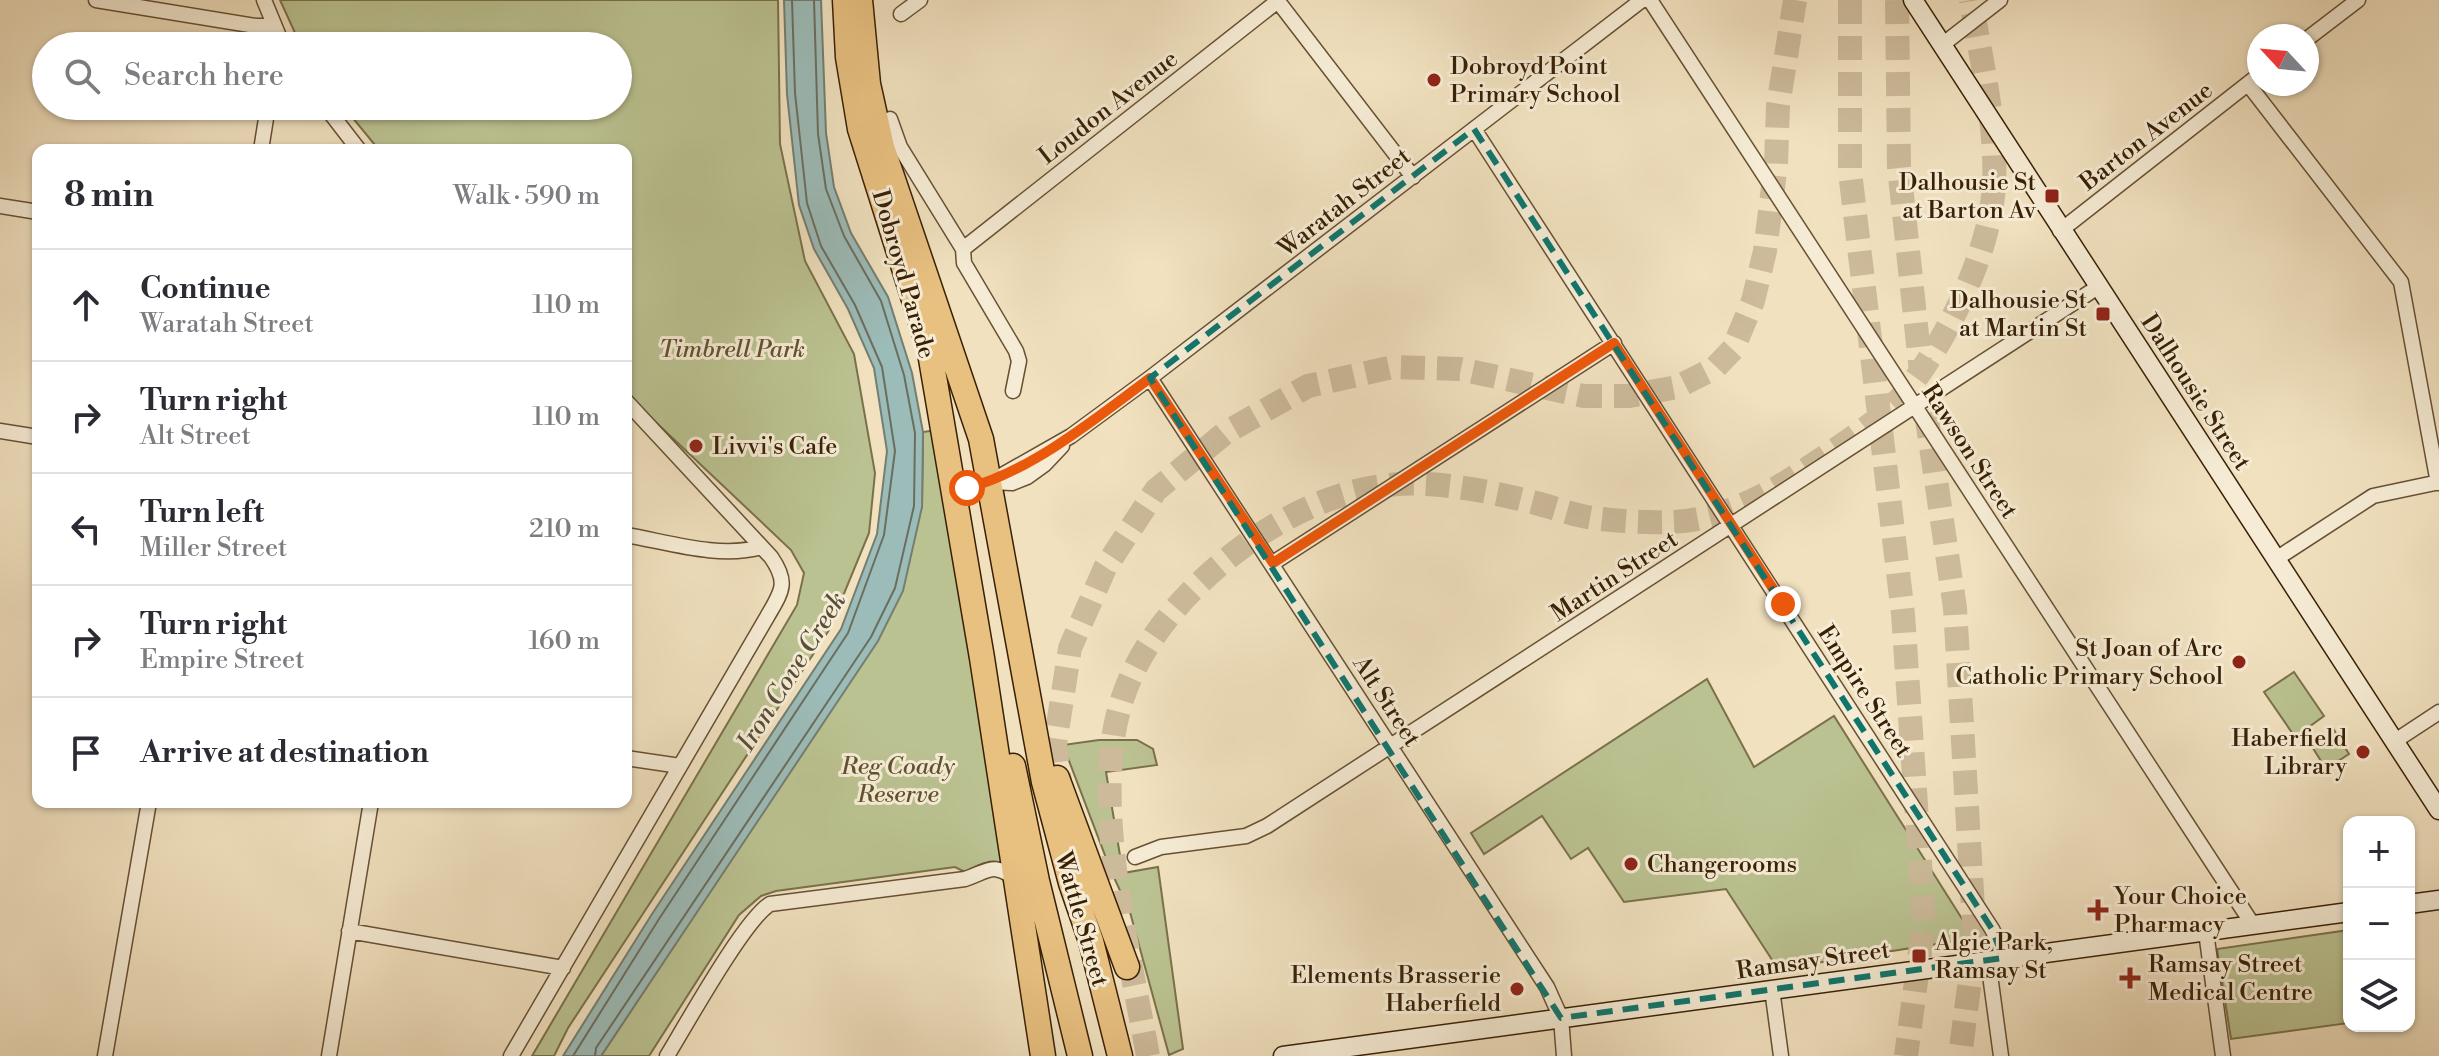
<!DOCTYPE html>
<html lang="en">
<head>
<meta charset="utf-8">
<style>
	:root { --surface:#fff; --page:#f7f7f7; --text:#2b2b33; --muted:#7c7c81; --line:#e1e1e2 }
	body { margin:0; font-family:"Libre Bodoni",serif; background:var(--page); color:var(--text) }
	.controls { position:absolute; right:24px; bottom:24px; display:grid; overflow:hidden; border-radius:16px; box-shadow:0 2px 6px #0004 }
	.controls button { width:72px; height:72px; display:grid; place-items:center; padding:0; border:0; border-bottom:2px solid var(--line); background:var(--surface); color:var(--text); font:40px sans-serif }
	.compass { position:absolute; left:2247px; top:24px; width:72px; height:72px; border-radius:50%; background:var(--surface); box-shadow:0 2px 6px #0004; rotate:296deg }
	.stop { position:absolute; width:24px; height:24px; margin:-18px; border:6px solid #ea580c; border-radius:50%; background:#fff }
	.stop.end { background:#ea580c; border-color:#fff; box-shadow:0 2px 8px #0008 }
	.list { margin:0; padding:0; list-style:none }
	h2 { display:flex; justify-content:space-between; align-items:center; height:104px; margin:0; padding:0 32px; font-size:34px }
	h2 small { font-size:26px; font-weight:400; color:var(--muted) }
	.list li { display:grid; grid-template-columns:52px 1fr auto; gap:24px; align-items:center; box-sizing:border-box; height:112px; padding:0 32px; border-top:2px solid var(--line) }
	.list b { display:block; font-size:30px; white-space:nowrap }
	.list p { margin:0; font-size:26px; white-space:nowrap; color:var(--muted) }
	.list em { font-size:26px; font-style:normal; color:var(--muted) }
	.icon { flex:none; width:44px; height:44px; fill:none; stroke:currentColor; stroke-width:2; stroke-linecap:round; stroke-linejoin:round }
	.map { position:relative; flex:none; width:2439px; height:1056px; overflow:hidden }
	.search { position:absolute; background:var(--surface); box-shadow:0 2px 6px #0004; left:32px; top:32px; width:600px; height:88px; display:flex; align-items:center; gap:20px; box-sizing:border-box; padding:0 28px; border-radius:44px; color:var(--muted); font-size:30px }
	.panel { position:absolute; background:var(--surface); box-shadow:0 2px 6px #0004; left:32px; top:144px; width:600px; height:664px; border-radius:16px }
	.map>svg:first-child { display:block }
	.green { fill:#bbc291; stroke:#7a714b; stroke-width:2 }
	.water { fill:#9cbcb9; stroke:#747e71; stroke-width:2 }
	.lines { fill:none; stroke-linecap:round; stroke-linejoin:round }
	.shore { stroke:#6a6e5f; stroke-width:2 }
	.highway-tunnel { stroke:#ccba9a; stroke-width:24; stroke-dasharray:24 12; stroke-linecap:butt }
	.street-casing { stroke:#675034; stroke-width:17 }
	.secondary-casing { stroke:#392005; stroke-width:21 }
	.highway-casing { stroke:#392005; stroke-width:27 }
	.street { stroke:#f6ecd5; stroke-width:14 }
	.secondary { stroke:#f6ecd5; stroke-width:18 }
	.highway { stroke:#e8c080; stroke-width:24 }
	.route { stroke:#ea580c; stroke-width:10 }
	.marked { fill:none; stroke:#0f766e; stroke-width:6; stroke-dasharray:16 10; stroke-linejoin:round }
	.poi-dot { fill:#8f2418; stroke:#f6ecd5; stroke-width:3 }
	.labels { text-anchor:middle; stroke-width:6; stroke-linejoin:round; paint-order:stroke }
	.poi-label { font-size:24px; fill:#392005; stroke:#f6ecd5; text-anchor:start }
	.street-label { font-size:24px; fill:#392005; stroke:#f6ecd5 }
	.park-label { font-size:24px; font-style:italic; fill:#60512f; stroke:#f6ecd5 }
	.water-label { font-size:26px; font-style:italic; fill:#574f3b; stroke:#f6ecd5 }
</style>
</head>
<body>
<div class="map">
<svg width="2439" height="1056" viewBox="0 0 2439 1056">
	<rect width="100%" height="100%" fill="#f1e1bf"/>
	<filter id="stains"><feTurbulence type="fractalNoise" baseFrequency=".0025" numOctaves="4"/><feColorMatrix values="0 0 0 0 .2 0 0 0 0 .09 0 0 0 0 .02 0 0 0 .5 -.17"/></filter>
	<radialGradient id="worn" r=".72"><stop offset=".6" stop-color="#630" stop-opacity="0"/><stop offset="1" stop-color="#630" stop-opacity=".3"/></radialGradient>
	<path class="green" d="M280,0H778L780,144L805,261L854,354L875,473L869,533L829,630L568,1028L554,1056H532L797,605L804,573L791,550L626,394V150H379L343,106H618V46H301Z
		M937,430L1005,864C989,860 979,864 965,872L955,867L776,891L761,896L739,915L649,1056H601L758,819L922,507L923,432Z
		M2294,672L2324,716L2295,737L2264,692Z
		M1707,679L1754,767L1834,716L1971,933L1968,939L1778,969L1726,889L1624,902L1588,848L1571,859L1542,816L1484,854L1471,833Z
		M2334,730L2349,754L2326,769L2311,745Z
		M1099,740H1137L1153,749L1157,765L1106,772L1123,873L1158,867L1183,1049L1169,1055L1130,912L1111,871L1063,745Z
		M2349,930V1023L2231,1039L2217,949Z"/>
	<path class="water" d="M784,0H821L826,133L834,187L851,233L888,297L912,373L923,432L922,507L903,591L878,641L601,1056H563L652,914L841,629L877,534L887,451L874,368L848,309L814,249L799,205L787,94Z"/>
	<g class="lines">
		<path class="shore" d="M573,1056L659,919L848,633L884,535L895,451L882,367L855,305L821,246L807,203L795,93L792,0
			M595,1056L596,1048L871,637L895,588L914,506L915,433L904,375L881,301L844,236L826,189L818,134L814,0"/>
		<path class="highway-tunnel" d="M1850,0V172L1903,614L1924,922L1906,1056
			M1897,0L1899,167L1921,372
			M1926,413L1955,608L1975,942L1960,1056
			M1062,798L1055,744L1070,648L1105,568L1156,490L1225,433L1308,386L1393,367L1460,369L1584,396H1629L1677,387L1715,368L1733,349L1753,301L1765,251L1776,164L1778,106L1795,0
			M1148,1056C1130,954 1090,802 1121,703C1141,638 1192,584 1245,545C1297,507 1361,480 1427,484C1463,486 1501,494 1536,503C1555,508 1574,515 1593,518C1618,521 1645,523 1670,522C1724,521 1773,492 1817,462C1843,444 1884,418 1904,394C1946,342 1990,253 1994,186C1997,124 1981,60 1971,0"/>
		<g class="street-casing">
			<path id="street" d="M96,0L256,26H274
				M264,0L283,46
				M1277,0L1413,177
				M1650,0L2253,925
				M901,14L920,0
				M2307,39L2358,0
				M1942,45L2000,0
				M2248,84L2401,282L2438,483
				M325,106L359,150
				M890,119L900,147L963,249L964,263L1016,351L1019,361L1013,391
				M1474,129L1992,929L2001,947L2003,958
				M261,150L268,106
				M0,206L38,212
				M2060,231L2259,75
				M963,249L1279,0
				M1150,378L1547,987L1561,1018L1564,1056
				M0,431L38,437
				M990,482L1071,436L1150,378L1642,0
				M953,491L990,482L1012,483L1027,477L1045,464L1062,446
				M626,535C668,542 719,559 761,547
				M2276,559L2373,496L2439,482
				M1273,563L1614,343
				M2395,741L2439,712
				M626,758L680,766
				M1135,857L1161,847L1246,836L1267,826L2098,287
				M349,931L563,968
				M2206,932L2223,1056
				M1988,960L2001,1056
				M1772,989L1781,1056
				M105,1056L149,802
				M329,1056L371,802
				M511,1056L767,617C782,591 789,583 771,557L626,401
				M667,1056C686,1025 744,920 770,904L965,879C989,871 993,861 1017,880"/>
		</g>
		<g class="secondary-casing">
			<path id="secondary" d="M1913,0L2439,810
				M2409,904L2439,900
				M1283,1056L2349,912"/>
		</g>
		<g class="highway-casing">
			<path id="highway" d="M845,0L848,57L860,129L929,347L982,658L1043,1056
				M860,0L868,84L882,147L981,439L1044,782L1071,883L1091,941L1120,1056
				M1013,766L1037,881L1080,1056
				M1057,778L1127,967"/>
		</g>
		<use href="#street" class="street"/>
		<use href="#secondary" class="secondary"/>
		<use href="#highway" class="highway"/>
	</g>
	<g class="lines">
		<path class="route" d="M967,488C1030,472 1098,417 1150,378L1273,563L1614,343L1783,604"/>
	</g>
	<path class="marked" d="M1474,129L1992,929L2003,958L1561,1018L1150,378Z"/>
	<g class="poi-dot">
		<circle cx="1434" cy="80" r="8"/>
		<rect x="2044" y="188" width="16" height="16" rx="4"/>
		<rect x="2095" y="306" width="16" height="16" rx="4"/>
		<circle cx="696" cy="446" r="8"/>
		<circle cx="2239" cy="662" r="8"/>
		<circle cx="2363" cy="752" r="8"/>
		<circle cx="1631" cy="864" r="8"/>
		<path d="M2094 898h8v8h8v8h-8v8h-8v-8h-8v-8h8z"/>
		<rect x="1911" y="948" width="16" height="16" rx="4"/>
		<path d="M2126 966h8v8h8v8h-8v8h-8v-8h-8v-8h8z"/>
		<circle cx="1517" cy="989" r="8"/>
	</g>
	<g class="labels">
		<g class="poi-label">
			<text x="1450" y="74">Dobroyd Point<tspan x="1450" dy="28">Primary School</tspan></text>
			<text x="2036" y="190" text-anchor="end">Dalhousie St<tspan x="2036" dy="28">at Barton Av</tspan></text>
			<text x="2087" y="308" text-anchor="end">Dalhousie St<tspan x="2087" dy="28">at Martin St</tspan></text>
			<text x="712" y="454">Livvi's Cafe</text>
			<text x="2223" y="656" text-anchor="end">St Joan of Arc<tspan x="2223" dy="28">Catholic Primary School</tspan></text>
			<text x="2347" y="746" text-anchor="end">Haberfield<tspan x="2347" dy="28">Library</tspan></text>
			<text x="1647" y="872">Changerooms</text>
			<text x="2114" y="904">Your Choice<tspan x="2114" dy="28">Pharmacy</tspan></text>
			<text x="1935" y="950">Algie Park,<tspan x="1935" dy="28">Ramsay St</tspan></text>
			<text x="2148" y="972">Ramsay Street<tspan x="2148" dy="28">Medical Centre</tspan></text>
			<text x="1501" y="983" text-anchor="end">Elements Brasserie<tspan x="1501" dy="28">Haberfield</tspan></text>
		</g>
		<g class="street-label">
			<text transform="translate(1108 107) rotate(-38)" y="8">Loudon Avenue</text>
			<text transform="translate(2146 136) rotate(-38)" y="8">Barton Avenue</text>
			<text transform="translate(1344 202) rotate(-38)" y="8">Waratah Street</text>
			<text transform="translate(904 274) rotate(74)" y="8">Dobroyd Parade</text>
			<text transform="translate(2196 392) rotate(57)" y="8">Dalhousie Street</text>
			<text transform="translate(1970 451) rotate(57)" y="8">Rawson Street</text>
			<text transform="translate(1614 576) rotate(-33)" y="8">Martin Street</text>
			<text transform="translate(1865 691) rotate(57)" y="8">Empire Street</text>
			<text transform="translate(1387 701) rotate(57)" y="8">Alt Street</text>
			<text transform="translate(1082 919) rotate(74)" y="8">Wattle Street</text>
			<text transform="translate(1813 960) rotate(-8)" y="8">Ramsay Street</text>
		</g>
		<g class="park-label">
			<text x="732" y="357">Timbrell Park</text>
			<text x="898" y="774">Reg Coady<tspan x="898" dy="28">Reserve</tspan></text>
		</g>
		<g class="water-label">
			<text transform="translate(791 671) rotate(-58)" y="9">Iron Cove Creek</text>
		</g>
	</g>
	<rect width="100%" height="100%" filter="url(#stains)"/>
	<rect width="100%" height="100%" fill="url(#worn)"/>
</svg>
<div class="controls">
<button>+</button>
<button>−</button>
<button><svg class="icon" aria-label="layers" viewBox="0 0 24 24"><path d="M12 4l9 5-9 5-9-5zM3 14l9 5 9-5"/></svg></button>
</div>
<svg class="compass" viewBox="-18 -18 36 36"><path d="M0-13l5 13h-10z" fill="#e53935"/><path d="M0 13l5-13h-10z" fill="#7c7c81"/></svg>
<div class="stop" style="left:967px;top:488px"></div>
<div class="stop end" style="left:1783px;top:604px"></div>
<div class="search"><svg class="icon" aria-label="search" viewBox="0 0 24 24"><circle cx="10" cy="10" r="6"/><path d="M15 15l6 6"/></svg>Search here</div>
<section class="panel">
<h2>8 min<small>Walk · 590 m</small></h2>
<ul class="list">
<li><svg class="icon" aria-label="ahead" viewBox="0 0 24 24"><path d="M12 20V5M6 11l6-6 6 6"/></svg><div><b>Continue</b><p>Waratah Street</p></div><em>110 m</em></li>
<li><svg class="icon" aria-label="right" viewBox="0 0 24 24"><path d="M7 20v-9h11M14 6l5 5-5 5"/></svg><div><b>Turn right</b><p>Alt Street</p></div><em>110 m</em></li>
<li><svg class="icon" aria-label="left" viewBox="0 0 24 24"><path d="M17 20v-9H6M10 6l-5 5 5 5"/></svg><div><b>Turn left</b><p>Miller Street</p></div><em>210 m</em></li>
<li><svg class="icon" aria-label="right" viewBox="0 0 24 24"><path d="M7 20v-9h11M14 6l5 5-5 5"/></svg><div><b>Turn right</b><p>Empire Street</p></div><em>160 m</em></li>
<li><svg class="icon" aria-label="arrive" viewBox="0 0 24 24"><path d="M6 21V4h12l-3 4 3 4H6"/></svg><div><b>Arrive at destination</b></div></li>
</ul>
</section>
</div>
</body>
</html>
